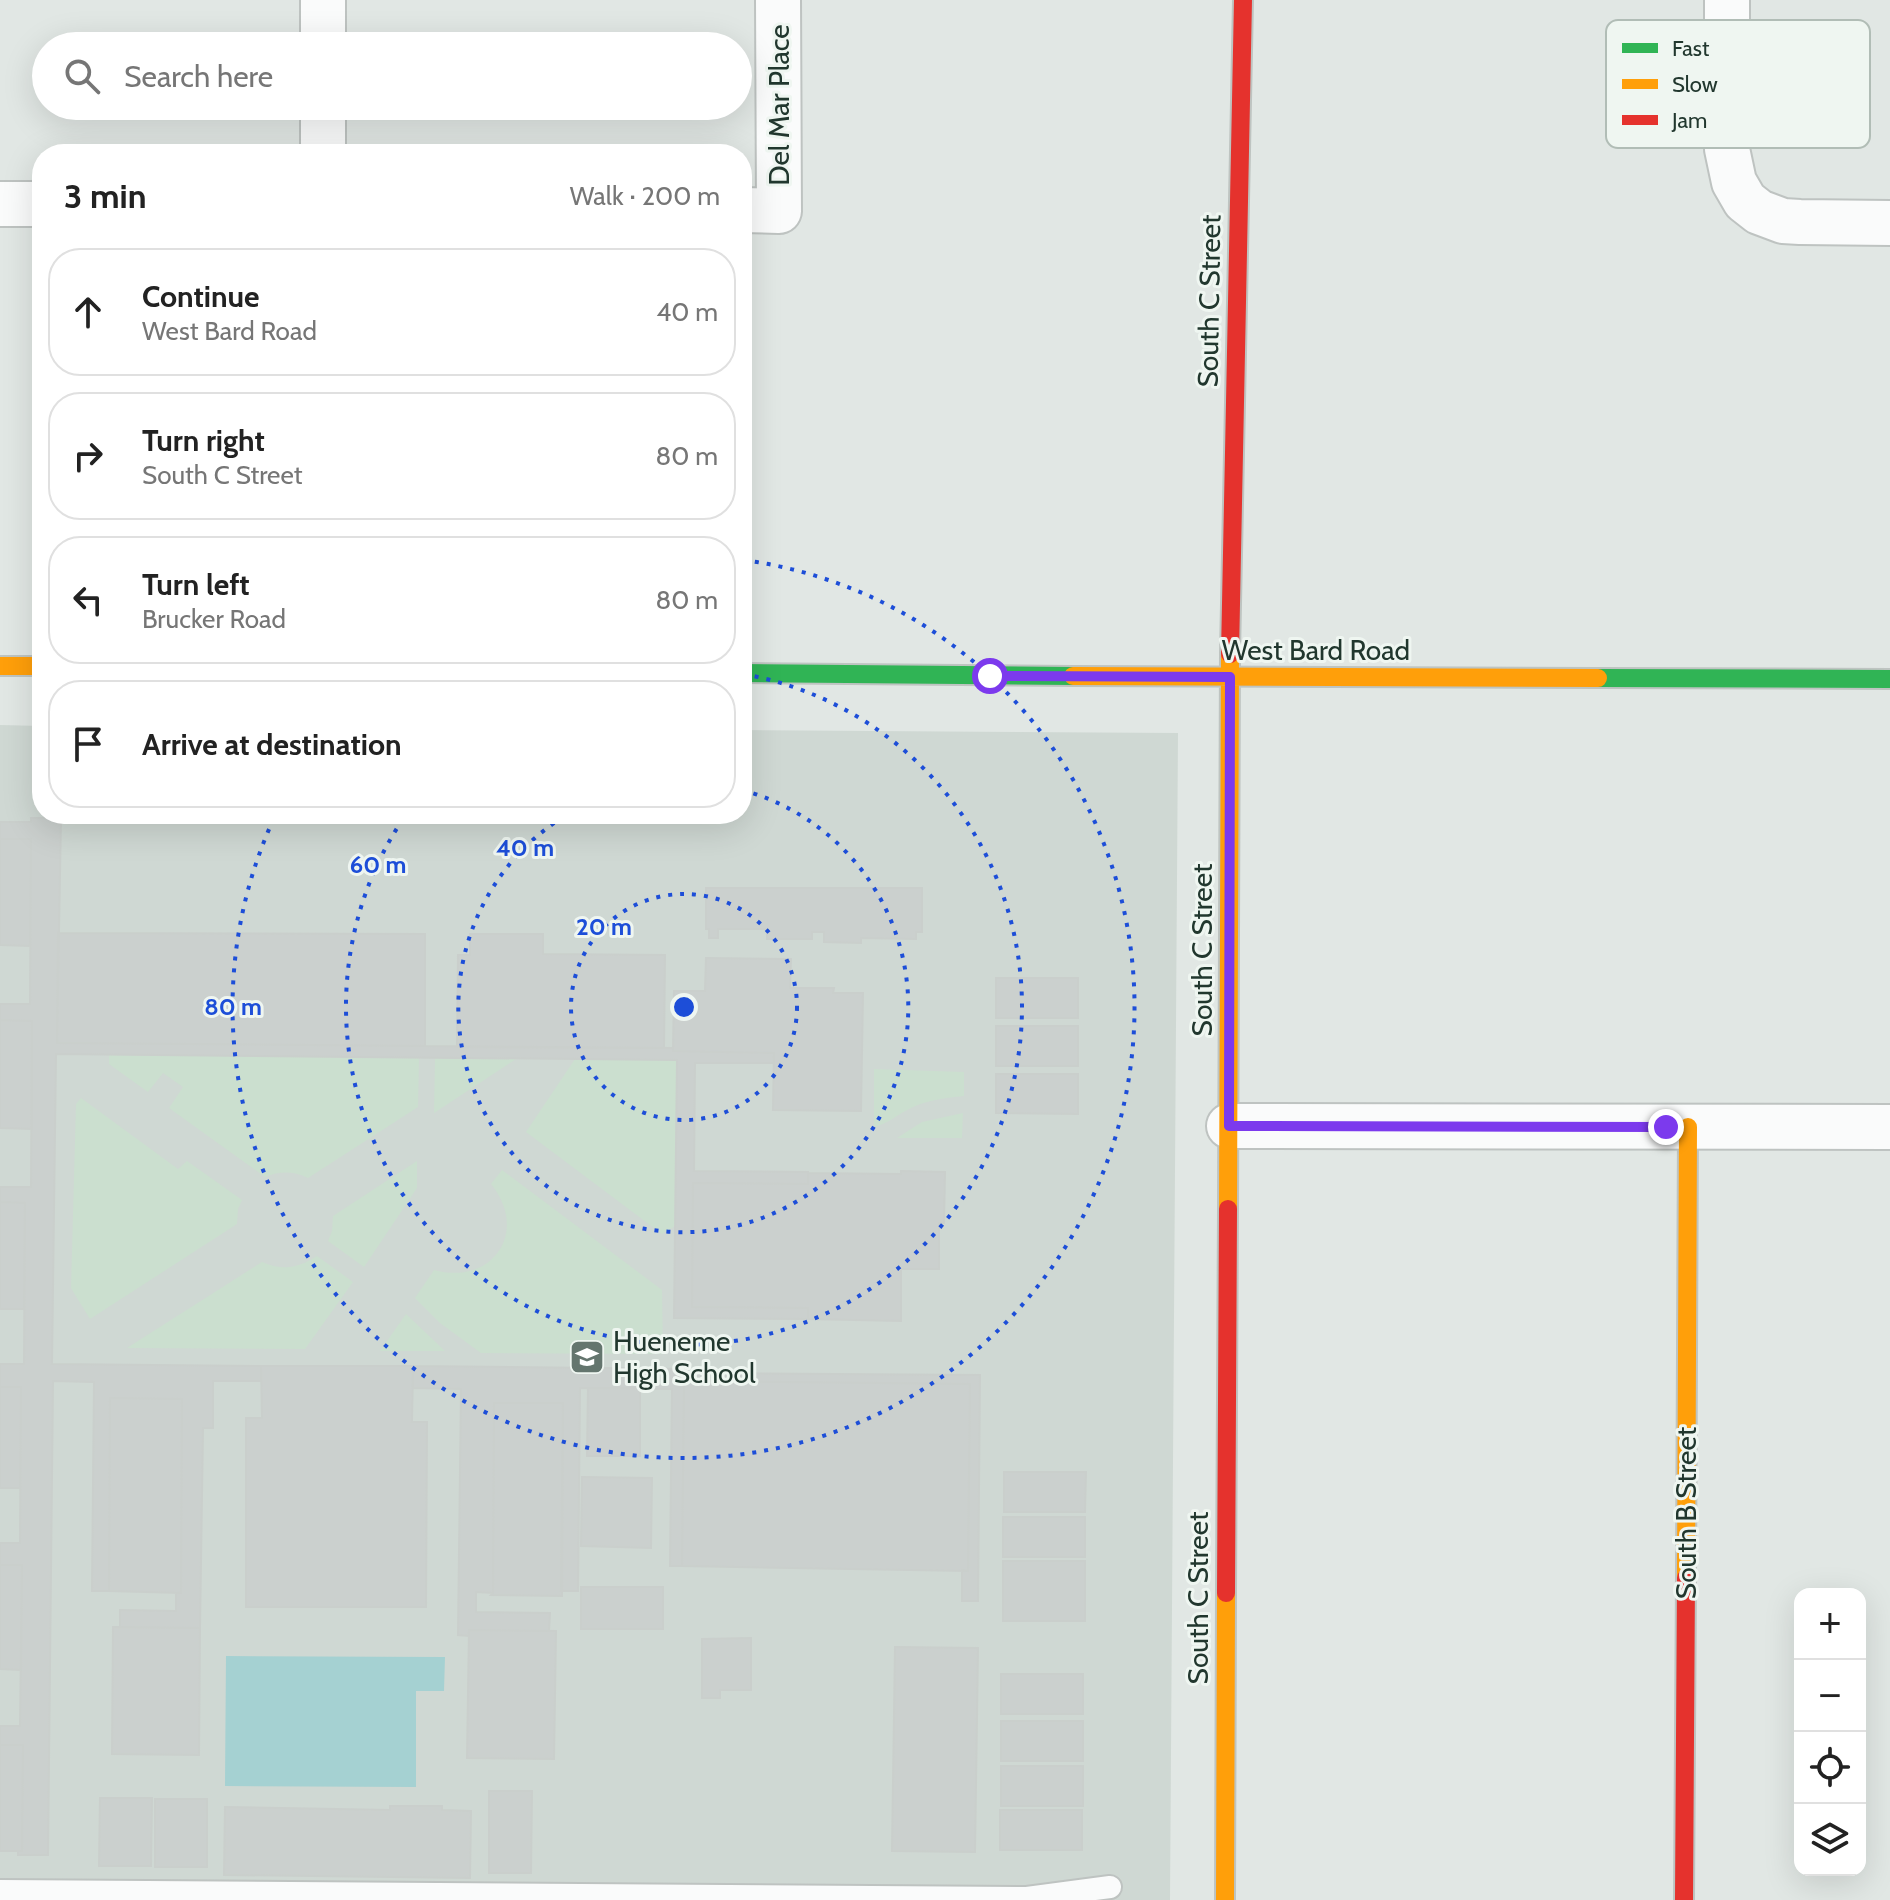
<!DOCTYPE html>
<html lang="en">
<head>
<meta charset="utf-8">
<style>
	:root { --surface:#fff; --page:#f2f2f2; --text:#222; --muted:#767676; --line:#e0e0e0 }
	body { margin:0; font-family:Cabin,sans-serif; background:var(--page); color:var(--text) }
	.controls { position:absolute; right:24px; bottom:24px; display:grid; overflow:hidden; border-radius:16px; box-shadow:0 8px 32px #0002 }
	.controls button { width:72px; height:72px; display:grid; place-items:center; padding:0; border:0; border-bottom:2px solid var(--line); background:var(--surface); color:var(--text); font:40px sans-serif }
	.stop { position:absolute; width:24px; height:24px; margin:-18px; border:6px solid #7c3aed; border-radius:50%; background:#fff }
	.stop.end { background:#7c3aed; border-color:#fff; box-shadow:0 2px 8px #0008 }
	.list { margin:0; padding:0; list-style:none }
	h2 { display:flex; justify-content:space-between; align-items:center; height:104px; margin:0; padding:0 32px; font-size:34px }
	h2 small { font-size:26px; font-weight:400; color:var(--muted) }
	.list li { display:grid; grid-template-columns:52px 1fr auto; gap:24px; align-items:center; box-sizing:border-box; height:128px; margin:0 16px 16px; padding:0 16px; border:2px solid var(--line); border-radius:32px }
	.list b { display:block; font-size:30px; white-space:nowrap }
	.list p { margin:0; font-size:26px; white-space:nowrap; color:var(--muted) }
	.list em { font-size:26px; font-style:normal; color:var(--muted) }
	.icon { flex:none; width:44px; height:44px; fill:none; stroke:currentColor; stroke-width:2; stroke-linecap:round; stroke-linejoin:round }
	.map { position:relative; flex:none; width:1890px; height:1900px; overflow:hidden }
	.search { position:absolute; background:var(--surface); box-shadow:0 8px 32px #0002; left:32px; top:32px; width:720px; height:88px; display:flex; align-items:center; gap:20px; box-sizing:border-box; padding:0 28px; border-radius:44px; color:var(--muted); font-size:30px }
	.panel { position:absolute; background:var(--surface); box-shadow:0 8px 32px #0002; left:32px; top:144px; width:720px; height:680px; border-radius:32px }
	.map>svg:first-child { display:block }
	.built { fill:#cfd8d3 }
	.green { fill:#cbdfcf }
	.water { fill:#a5d1d2 }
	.building { fill:#cbd0ce; stroke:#cacfcc; stroke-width:2 }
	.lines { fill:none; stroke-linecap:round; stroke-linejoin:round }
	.lane-casing { stroke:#bec3c1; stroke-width:26 }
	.street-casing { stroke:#bec3c1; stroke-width:48 }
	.fast-casing { stroke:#bec4c1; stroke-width:22 }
	.slow-casing { stroke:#bec4c1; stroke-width:22 }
	.jam-casing { stroke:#bec4c1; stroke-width:22 }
	.lane { stroke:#fafbfb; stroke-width:22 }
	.street { stroke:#fafbfb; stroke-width:44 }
	.fast { stroke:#30b455; stroke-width:18 }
	.slow { stroke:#ff9f0a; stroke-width:18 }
	.jam { stroke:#e5322d; stroke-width:18 }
	.route { stroke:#7c3aed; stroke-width:10 }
	.ring { fill:none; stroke:#1d4ed8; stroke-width:4; stroke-dasharray:4 8 }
	.labels { text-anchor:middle; stroke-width:6; stroke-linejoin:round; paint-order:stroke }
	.street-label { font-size:28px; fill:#21372e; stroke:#eff6f1 }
	.poi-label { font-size:28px; fill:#21372e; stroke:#eff6f1; text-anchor:start }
	.key { fill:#eff6f1; stroke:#b1bdb6; stroke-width:2 }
	.key-label { font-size:22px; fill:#21372e }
	.centre { fill:#1d4ed8; stroke:#eff6f1; stroke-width:4 }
	.ring-label { font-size:24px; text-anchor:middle; font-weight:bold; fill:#1d4ed8; stroke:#eff6f1; stroke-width:6; stroke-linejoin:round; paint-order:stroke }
</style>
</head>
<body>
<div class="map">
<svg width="1890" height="1900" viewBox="0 0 1890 1900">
	<rect width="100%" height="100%" fill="#e1e7e4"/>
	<path class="built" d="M0,725L42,726V814H742V730L1178,733L1170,1900H0Z"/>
	<path class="green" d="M109,1055L419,1058L418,1107L308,1178C293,1171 280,1171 265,1177L169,1108L183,1087L163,1073L148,1092L109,1064Z
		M435,1058L516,1059L434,1113Z
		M575,1059L677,1060L675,1226L662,1234L526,1132Z
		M874,1069L964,1072V1096C946,1098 927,1100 911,1108C898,1114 888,1124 874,1127Z
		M81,1098L178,1169L187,1161L242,1200L238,1209L237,1224L90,1319L71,1288L76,1104Z
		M963,1113L962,1138H897L922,1122Z
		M417,1161V1188L364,1267L328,1241L332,1231L333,1216Z
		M502,1170L662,1290L663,1354L481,1353L440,1323L415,1298L434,1270C492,1286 530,1232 491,1184Z
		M317,1256L353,1282L305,1349L127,1348L262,1262C283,1271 299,1268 317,1256Z
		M406,1314L445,1351H380Z"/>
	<path class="water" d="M226,1656L445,1657L444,1691H416V1787L225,1786Z"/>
	<path class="building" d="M31,818H61L57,1043L673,1048V1051L774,1053V1063H695L694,1171L808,1172V1184L693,1183L692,1307L808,1308V1319L674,1318L677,1060L56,1054L52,1364L261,1366V1381H213V1428H203L200,1628L120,1627V1610L176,1611V1593H181L182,1399L110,1398L109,1591H92L94,1382L53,1381L48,1855H18V1851H22L23,1745H0V1726H20L22,1565H0V1543H20L21,1387H0V1364H24L25,1203L0,1202V1187H31L32,1021L0,1020V1004H30L31,839H0V822H31Z
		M0,839H31L30,946L0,945Z
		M706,888H922V932H916V939L861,938V943L824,942V932H812V939H767V929H718V938H709V929H706Z
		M58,933L425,934V1046L57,1043Z
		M470,934H543V954L665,955L664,1048L457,1047L458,955H470Z
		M706,958L791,959L790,988H834L833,993H863L861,1111L773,1110L774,1053L673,1051L674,991H705Z
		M996,978H1078V1018H996Z
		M0,1020L32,1021V1129L0,1128Z
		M996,1026H1078V1066H996Z
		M996,1074H1078V1114L996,1113Z
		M901,1171L945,1172L944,1223H939V1269H901V1321L808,1319V1308L692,1307L693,1183L808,1184V1173L901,1174Z
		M0,1202L25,1203L24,1309H0Z
		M261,1366H413L412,1422H427L426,1607H246V1418H262Z
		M413,1366L688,1369V1373L980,1375L978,1601H962V1570L968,1571L970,1384L684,1381L682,1566H670L672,1389L580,1388L578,1591H561L563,1403H494L493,1593L476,1592V1612L550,1613L549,1631L469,1630V1636L458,1635L461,1389L413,1388Z
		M684,1381L970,1384L968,1571L682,1566Z
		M0,1387H21L20,1488H0Z
		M588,1388H640V1456H587Z
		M110,1398L182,1399L181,1593L109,1591Z
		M494,1403H563L562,1596L491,1595L493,1593Z
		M1004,1472H1086L1085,1512H1004Z
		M582,1477L652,1478L651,1548L581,1546Z
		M1003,1517H1085V1557H1003Z
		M1003,1561H1085V1621H1003Z
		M0,1565H22L21,1670L0,1669Z
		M581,1587H663V1629H581Z
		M113,1627L200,1628L199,1755L112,1754Z
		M469,1630L556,1631L554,1759L467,1758Z
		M751,1638V1690H720V1698H702V1639Z
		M895,1647L978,1648L975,1852L892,1851Z
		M1001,1674H1083V1714H1001Z
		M1001,1721H1083V1761H1001Z
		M0,1745H23L22,1851H0Z
		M1001,1766H1083V1806H1001Z
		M489,1791H532L531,1873H489Z
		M100,1798H152L151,1866H99Z
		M155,1799H207V1867H155Z
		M390,1806H442V1810L471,1811L470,1878L224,1875L225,1807L390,1810Z
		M1000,1810H1082V1850H1000Z"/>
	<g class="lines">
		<g class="lane-casing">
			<path id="lane" d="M0,1891L1027,1898L1110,1887"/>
		</g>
		<g class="street-casing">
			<path id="street" d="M1727,0V149L1734,182L1745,201L1759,212L1783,221L1800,222L1890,223
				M323,46V0
				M323,154V106
				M0,204H42
				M742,210L779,211L778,0
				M1229,1126L1890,1127"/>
		</g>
		<g class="fast-casing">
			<path id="fast" d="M742,673L1073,676
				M1598,678L1890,679"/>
		</g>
		<g class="slow-casing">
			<path id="slow" d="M0,666H42
				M1073,676L1598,678
				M1228,1209L1230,654
				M1686,1578L1688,1127
				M1225,1900L1226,1593"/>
		</g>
		<g class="jam-casing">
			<path id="jam" d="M1230,654L1243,0
				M1226,1593L1228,1209
				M1684,1900L1686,1578"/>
		</g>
		<use href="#lane" class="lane"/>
		<use href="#street" class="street"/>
		<use href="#fast" class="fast"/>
		<use href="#slow" class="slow"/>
		<use href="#jam" class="jam"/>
	</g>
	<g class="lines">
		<path class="route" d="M990,676L1230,677L1229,1126L1666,1127"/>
	</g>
	<g class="ring">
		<circle cx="684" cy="1007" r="113"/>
		<path d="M742 790A225 225 0 1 1 568 814"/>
		<path d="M743 674A338 338 0 1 1 405 816"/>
		<path d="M743 560A451 451 0 1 1 275 816"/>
	</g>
	<defs>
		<g id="school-square" transform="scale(1.8)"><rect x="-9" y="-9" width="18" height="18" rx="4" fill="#64756e" stroke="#eff6f1"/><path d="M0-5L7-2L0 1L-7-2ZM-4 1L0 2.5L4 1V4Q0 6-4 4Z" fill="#fff"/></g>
	</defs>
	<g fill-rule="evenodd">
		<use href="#school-square" x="587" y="1357"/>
	</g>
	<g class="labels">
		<g class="street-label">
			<text transform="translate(779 105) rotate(-90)" y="10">Del Mar Place</text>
			<text transform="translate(1209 301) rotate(-89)" y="10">South C Street</text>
			<text x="1316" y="660">West Bard Road</text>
			<text transform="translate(1202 950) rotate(-90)" y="10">South C Street</text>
			<text transform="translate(1686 1513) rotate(-90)" y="10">South B Street</text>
			<text transform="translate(1198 1598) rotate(-90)" y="10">South C Street</text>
		</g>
		<g class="poi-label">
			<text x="613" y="1351">Hueneme<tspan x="613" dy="32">High School</tspan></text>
		</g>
	</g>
	<rect x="1606" y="20" width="264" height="128" rx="12" class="key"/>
	<rect x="1622" y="43" width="36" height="10" fill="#30b455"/>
	<rect x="1622" y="79" width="36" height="10" fill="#ff9f0a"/>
	<rect x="1622" y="115" width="36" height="10" fill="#e5322d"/>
	<g class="key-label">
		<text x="1672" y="56">Fast</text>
		<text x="1672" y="92">Slow</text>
		<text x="1672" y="128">Jam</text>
	</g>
	<circle cx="684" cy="1007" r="12" class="centre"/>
	<g class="ring-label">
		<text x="525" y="856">40 m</text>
		<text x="378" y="873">60 m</text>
		<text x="604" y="935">20 m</text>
		<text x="233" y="1015">80 m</text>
	</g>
</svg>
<div class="controls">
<button>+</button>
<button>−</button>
<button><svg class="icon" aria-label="locate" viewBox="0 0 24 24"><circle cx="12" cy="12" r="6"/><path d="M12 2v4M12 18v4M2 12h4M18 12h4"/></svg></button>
<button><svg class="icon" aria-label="layers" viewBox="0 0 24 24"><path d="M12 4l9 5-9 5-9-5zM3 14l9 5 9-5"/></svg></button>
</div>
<div class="stop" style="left:990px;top:676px"></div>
<div class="stop end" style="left:1666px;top:1127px"></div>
<div class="search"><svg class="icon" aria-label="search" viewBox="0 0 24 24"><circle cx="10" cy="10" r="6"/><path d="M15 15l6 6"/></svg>Search here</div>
<section class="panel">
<h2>3 min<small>Walk · 200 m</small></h2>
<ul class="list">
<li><svg class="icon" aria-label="ahead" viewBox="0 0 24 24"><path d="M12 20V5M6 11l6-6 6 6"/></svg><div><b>Continue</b><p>West Bard Road</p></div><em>40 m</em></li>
<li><svg class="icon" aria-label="right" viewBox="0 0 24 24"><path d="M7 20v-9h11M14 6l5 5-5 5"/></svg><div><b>Turn right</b><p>South C Street</p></div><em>80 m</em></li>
<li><svg class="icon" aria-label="left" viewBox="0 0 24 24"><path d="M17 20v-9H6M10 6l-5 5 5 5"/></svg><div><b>Turn left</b><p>Brucker Road</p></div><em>80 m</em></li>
<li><svg class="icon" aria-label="arrive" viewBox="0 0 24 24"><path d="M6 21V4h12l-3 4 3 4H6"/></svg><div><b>Arrive at destination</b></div></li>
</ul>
</section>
</div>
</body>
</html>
